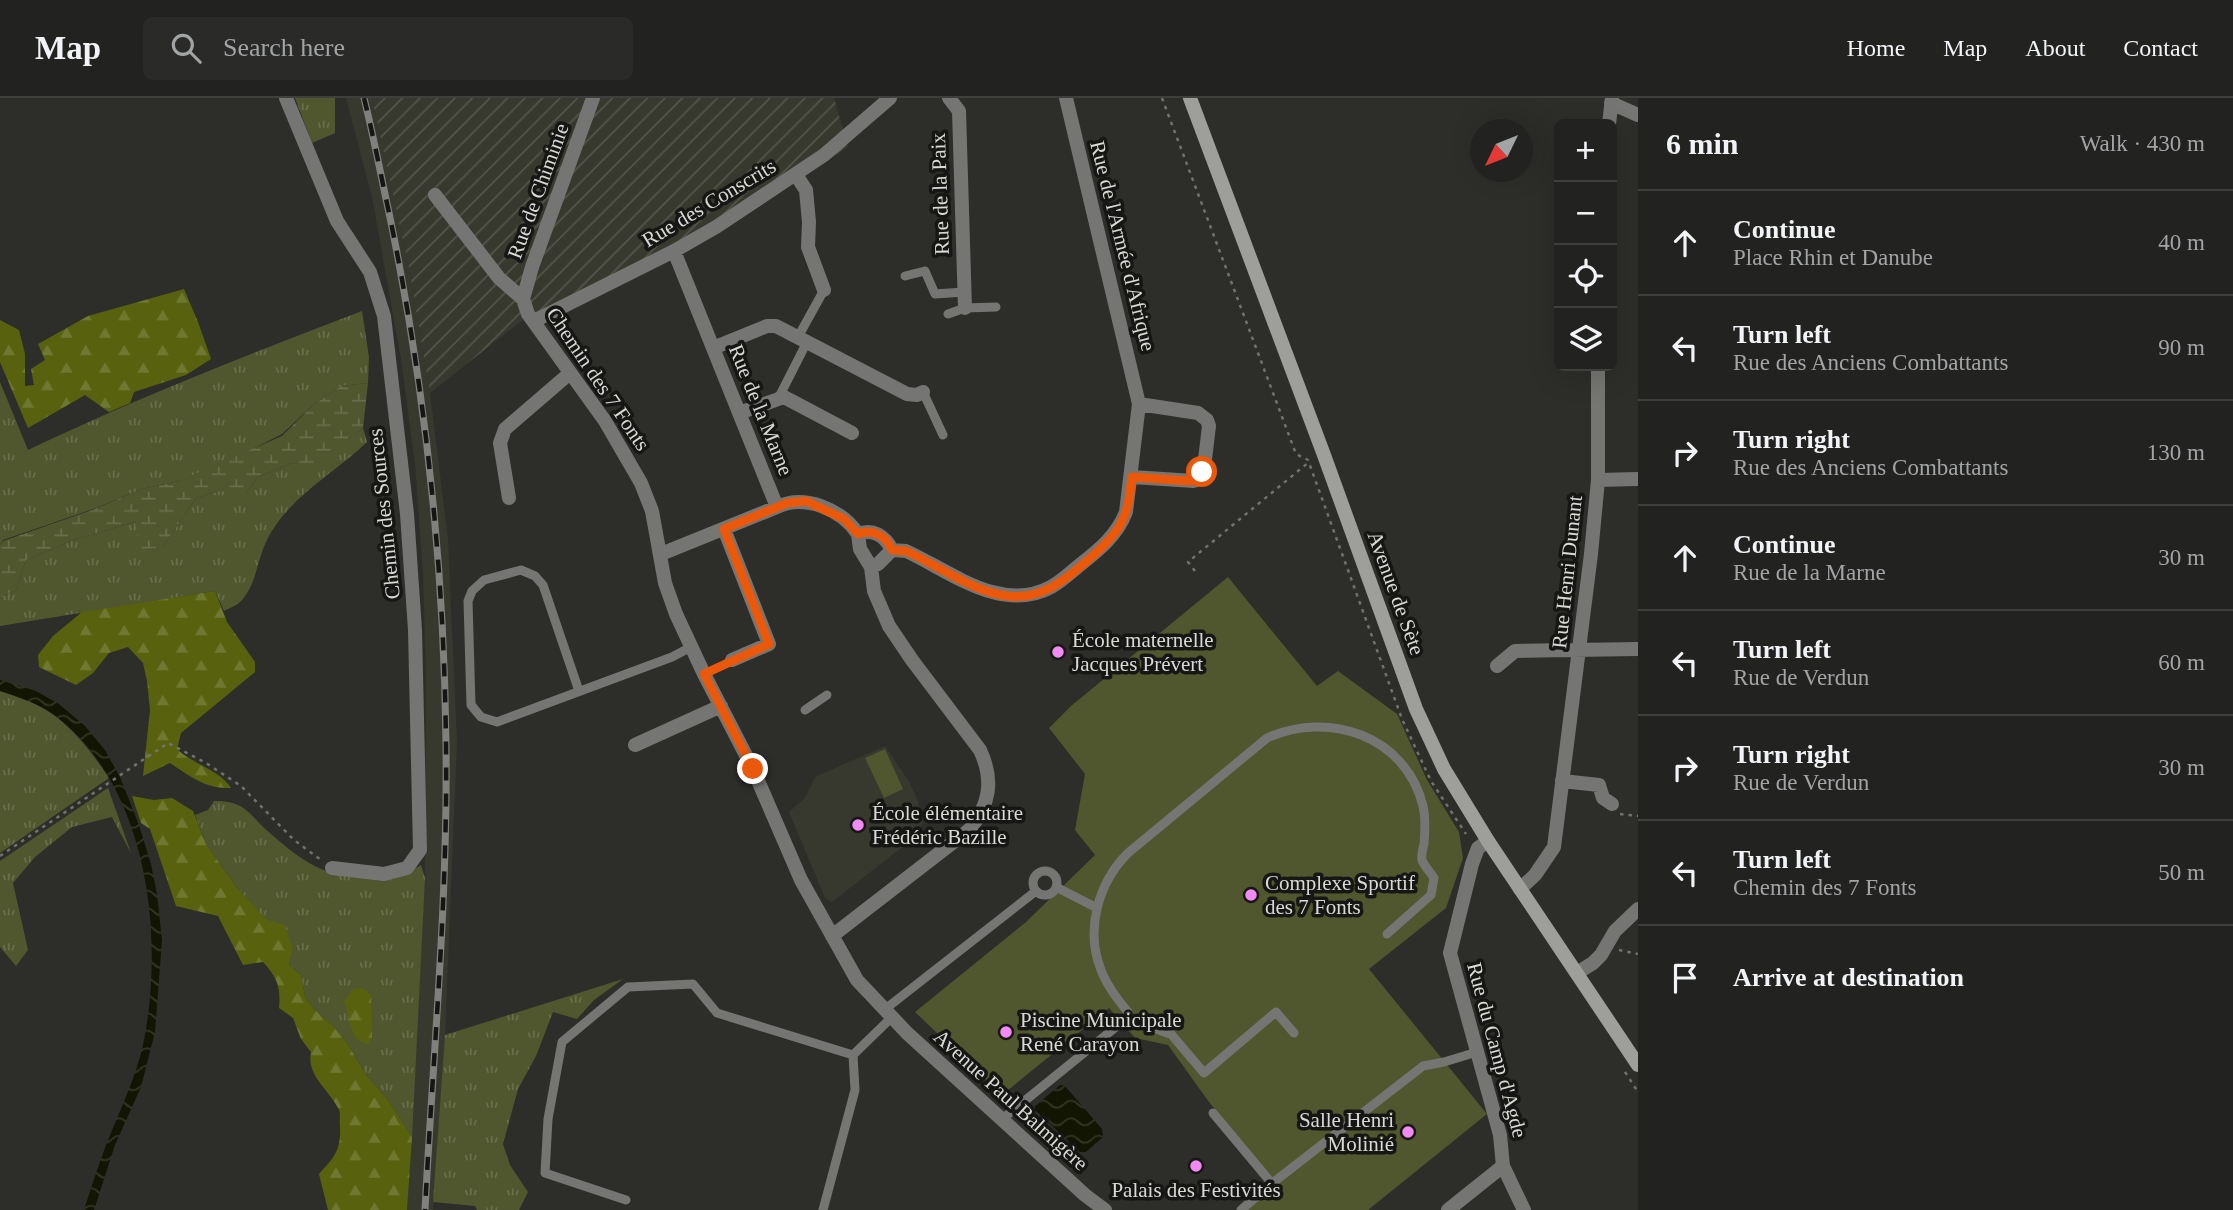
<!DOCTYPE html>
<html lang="en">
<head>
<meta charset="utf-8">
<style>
	:root { --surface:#222220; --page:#2a2a29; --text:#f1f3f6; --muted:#a2a4a5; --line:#3f3f3e }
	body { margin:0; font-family:Georgia,serif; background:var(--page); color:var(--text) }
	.controls { position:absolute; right:21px; top:21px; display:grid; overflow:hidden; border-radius:10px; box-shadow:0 7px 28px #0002 }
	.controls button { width:63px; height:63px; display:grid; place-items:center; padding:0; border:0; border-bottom:2px solid var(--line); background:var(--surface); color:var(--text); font:35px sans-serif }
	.compass { position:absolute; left:1470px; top:21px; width:63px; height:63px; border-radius:50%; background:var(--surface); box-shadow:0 7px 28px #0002; rotate:227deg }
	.stop { position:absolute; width:21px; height:21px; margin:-16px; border:5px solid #ea580c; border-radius:50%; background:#fff }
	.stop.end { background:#ea580c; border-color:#fff; box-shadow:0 2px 7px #0008 }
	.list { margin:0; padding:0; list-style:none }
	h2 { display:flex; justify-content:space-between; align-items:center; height:91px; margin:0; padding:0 28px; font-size:30px }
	h2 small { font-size:23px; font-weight:400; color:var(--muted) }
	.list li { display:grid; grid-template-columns:46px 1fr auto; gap:21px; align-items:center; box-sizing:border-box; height:105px; padding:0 28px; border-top:2px solid var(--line) }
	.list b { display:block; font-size:26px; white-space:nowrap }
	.list p { margin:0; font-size:23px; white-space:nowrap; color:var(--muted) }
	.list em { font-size:23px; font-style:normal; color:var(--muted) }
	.icon { flex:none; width:38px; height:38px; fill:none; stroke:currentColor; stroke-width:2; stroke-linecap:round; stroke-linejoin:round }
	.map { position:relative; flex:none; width:1638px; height:1112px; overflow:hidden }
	header { display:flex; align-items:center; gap:42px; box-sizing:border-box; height:98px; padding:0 35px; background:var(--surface); border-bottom:2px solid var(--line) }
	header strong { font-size:33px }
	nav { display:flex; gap:38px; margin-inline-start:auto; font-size:24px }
	.search { width:490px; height:63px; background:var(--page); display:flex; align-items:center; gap:18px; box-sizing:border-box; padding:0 24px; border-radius:10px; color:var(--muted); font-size:26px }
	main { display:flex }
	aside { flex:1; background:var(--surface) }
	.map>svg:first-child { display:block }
	.built { fill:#37392e }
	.industrial { fill:url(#industrial-furrows) }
	.grass { fill:url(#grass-tufts) }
	.forest { fill:url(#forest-firs) }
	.wetland { fill:url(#wetland-marsh) }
	.park { fill:#50562d }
	.water { fill:url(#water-waves) }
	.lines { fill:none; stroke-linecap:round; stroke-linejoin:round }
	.path { stroke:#71716e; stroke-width:2.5; stroke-dasharray:3.5 5; stroke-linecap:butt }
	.lane { stroke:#757674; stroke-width:9 }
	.street { stroke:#757674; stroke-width:14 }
	.secondary { stroke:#9e9f9b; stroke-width:14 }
	.rail-casing { stroke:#80807d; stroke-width:7 }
	.rail { stroke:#161614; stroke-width:4.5; stroke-dasharray:13; stroke-linecap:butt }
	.route { stroke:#ea580c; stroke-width:9 }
	.poi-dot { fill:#f28af3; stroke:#161614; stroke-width:2.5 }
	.labels { text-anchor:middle; stroke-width:7; stroke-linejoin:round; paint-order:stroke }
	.street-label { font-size:21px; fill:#d9d9d6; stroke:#161614 }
	.poi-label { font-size:21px; fill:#d9d9d6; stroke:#161614; text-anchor:start }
</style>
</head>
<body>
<header>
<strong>Map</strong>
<div class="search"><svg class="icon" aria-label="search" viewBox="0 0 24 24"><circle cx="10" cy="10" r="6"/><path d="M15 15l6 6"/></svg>Search here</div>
<nav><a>Home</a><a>Map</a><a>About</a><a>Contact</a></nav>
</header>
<main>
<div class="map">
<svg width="1638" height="1112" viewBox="0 0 1638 1112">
	<defs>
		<pattern id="industrial-furrows" width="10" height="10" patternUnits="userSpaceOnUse" patternTransform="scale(1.75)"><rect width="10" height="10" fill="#37392e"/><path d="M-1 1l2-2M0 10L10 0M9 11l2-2" fill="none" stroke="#53554c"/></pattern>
		<pattern id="grass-tufts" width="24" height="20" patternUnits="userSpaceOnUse" patternTransform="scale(1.75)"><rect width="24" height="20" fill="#50562d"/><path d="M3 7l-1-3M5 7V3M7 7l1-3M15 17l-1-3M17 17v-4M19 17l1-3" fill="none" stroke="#696e4b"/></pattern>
		<pattern id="forest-firs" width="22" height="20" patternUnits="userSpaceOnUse" patternTransform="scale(1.75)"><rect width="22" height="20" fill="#58620e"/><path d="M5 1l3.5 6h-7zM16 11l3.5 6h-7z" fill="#6f7830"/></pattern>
		<pattern id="wetland-marsh" width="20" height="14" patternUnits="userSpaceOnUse" patternTransform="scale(1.75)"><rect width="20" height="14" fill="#50562d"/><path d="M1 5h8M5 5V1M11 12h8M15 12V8" fill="none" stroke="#696e4b"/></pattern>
		<pattern id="water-waves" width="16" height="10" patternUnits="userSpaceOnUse" patternTransform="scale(1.75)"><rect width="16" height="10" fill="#121501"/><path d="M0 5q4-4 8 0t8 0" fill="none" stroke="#343625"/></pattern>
	</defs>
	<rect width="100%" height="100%" fill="#2d2e2a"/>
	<path class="built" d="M346,0H372L377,20L408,165L430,295L448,441L457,644L445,937L433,1112H407L425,780L426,579L423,474L415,366L401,261L372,99Z
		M885,648L908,682L916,698L923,723L920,731L905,747L832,804L825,800L789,714L805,700L815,679Z"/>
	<path class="industrial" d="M372,0H834L848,49L672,160L525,220L430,295L408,165Z"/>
	<path class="grass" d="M295,0H335V35L312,45Z
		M362,213L369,259L368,285L341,288L312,308L282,336L237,359L179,383L142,391L96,410L3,442L0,447V284L28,352C137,300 249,256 362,213Z
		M363,330L367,344C334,376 287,400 267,442C257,461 257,485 242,502C238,507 230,510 224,513L215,493L0,528V500L16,492L26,462L76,441L135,424L162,450L196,400L222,392L246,395L258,379L292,365L312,368Z
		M0,593C9,596 18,597 26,601C62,616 88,648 109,680L0,755Z
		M108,690L131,755L112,719L72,729L35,759L13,785L28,852L16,868L0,849V763Z
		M214,703C248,703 248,717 271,736C302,763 324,779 366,780C393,781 398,781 421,767L425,780L412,1039L388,1002L367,978L347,945L332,927L315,912L305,899L301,877L289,867L293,852L237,790L206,746L195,717L208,712Z
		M623,881L594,902L577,921L553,914L536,958L518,991L503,1046L510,1067L528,1094L519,1112H477L475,1108L433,1104L445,937Z"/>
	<path class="forest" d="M184,191L198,224L211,261L186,277L134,294L130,305L109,314L85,297L28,330L0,264V222L19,232L25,256V288L34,287L31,271L45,262L38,246L88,218Z
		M215,493L227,524L255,564V574L181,635L177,651C192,666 220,672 231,690C206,691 191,679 170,665L143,678L150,612L147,583L143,565L128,549L109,555L93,575L76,587L39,569L38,557L53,538L82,514Z
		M132,698L154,702L172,700L193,713L206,746L237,790L267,822L285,827L293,852L289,867L301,877L305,899L315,912L332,927L347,945L367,978L388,1002L412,1039L407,1112H328L319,1076C335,1059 341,1052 340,1028C339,1022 341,1016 339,1012C330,992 306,978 311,954L301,941L293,920L279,910C281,889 277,879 263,864L243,867L218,818L176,808L150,731L141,725Z
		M362,890L371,897L372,939L368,946C349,943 350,919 344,903L353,891Z"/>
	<path class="wetland" d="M368,285L363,330L312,369L292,365L258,379L246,395L233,404L222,392L196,400L162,450L140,451L135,424L76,441L26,462L16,492L0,500V447L3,443L92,412L142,391L179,383L282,338L312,308L341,288Z"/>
	<path class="park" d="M1228,479L1317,588L1338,573L1397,616L1427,682L1459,734L1463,760L1446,810L1369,871L1487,1016L1368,1112H1244L1278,1086L1209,1004L1168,947L1135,940L1109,910L1002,997L915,914L1026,824L1095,757L1075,732L1085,676L1049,630L1071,608Z
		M885,651L903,691L884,700L865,660Z"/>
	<path class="water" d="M0,582L36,593L59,606L85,628L105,652L120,679L139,727L151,766L157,796L162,842L155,934L141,989L115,1047L94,1112H84C91,1090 98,1068 106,1047C119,1014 135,982 143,947C165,841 149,691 57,619C40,606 21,600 0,593Z
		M1060,987L1065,988L1102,1031L1103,1039L1086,1054H1080L1035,1012V1008Z"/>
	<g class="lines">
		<path class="path" d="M1162,0L1296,356L1308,362L1402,621L1431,683L1466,736
			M1195,473L1188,464L1309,364
			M1620,716L1638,718
			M0,758L168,645L206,665L241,688L294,742L321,762
			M1619,852L1638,856
			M1625,974L1638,994"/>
		<path class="lane" d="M905,178L925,173L935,196L964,194
			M948,216L965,210L996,209
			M798,239L824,192
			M923,294L943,337
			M779,299L807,244
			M579,593L543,487L535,478L521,472L484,482L472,493L468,503L471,607L481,619L497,624L672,559L691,549
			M805,612L827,597
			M1033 785a12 12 0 1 1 24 0a12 12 0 1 1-24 0Z
			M1056,789L1097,810
			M884,912L1036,793
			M1127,920L1128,914C1117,901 1107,888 1101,872C1085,832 1098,785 1128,755L1267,640C1329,612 1406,638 1423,708C1426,721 1425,734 1424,746C1423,750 1421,758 1422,762C1424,768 1431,775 1434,780L1431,797L1387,836
			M1213,1015L1269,1082L1270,1087L1241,1112
			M1001,1022L1127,920C1140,921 1155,933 1171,936L1204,975L1276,914L1294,935
			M1270,1087L1423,968L1444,964L1477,954
			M626,1102L545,1075L548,1021L562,944L628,889L693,886L717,915L853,957L891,920
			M823,1112L855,992L853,957"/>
		<path class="street" d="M286,0L337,123L370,174L384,218L407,416L415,532L420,752L407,770L384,776L332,770
			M949,0L959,13L965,210
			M1611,5L1638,17
			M1609,26L1612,0
			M796,77L806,92L809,124L808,149L824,192
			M435,97L499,180L523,201L528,216L605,323L641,385L652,413L665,485L676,516L704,576L753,671L801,782L857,882L907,935L1085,1097L1105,1112
			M523,201L532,169L593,0
			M534,223L674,153L716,129L824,57L890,0
			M713,250L767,228H776L907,296L917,297L923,294
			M739,315L784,299L852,335
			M1132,379L1194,383L1204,370L1209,328L1207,322L1198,315L1139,306
			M1598,382L1638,381
			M509,400L500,345L505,331L570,275
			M777,409C805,396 841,411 858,436
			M724,431L769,546L732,562
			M892,452L906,453C950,473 1001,516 1051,489C1062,483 1071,474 1081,466C1100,451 1117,437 1126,414L1139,306L1066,0
			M661,456L777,409L674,153
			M1497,568L1515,553L1638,551
			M635,647L721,608
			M1562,683L1599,687L1603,700L1612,706
			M1488,743L1478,750L1472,766L1450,855L1500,1037L1503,1068L1524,1112
			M1520,791L1535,777L1554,749L1591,456L1598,382V268
			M832,838L969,732C990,707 994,682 980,652L912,562L889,528L874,493L871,469L860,451L858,436C873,430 885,438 892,452L878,466L871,469
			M1577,875L1593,865L1601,857L1615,833L1638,811
			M1448,1112L1503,1068"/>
		<path class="secondary" d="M1190,0L1324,357L1416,611L1444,671L1488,743L1638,967"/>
		<g class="rail-casing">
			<path id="rail" d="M364,0C373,36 380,73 388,110C425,286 444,465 446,646C448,801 433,957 425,1112"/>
		</g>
		<use href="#rail" class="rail"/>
	</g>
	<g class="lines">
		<path class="route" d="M753,671L704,576L769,546L724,431L787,405L806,403L844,421L858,436C873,430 886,438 892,452L906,453C937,467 975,495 1008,498C1022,500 1038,496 1050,490C1069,480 1112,444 1121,425C1129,411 1130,394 1132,379L1188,383H1194L1202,374"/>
	</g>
	<g class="poi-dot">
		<circle cx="1058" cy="554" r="7"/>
		<circle cx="858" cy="727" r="7"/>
		<circle cx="1251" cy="797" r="7"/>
		<circle cx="1006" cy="934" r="7"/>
		<circle cx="1408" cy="1034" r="7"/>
		<circle cx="1196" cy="1068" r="7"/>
	</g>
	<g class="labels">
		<g class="street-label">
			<text transform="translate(538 93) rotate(-70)" y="7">Rue de Chiminie</text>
			<text transform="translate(940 96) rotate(-92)" y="7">Rue de la Paix</text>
			<text transform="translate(709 105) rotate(-31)" y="7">Rue des Conscrits</text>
			<text transform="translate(1123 148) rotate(76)" y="7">Rue de l'Armée d'Afrique</text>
			<text transform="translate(598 281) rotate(56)" y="7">Chemin des 7 Fonts</text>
			<text transform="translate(761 312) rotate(68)" y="7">Rue de la Marne</text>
			<text transform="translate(384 416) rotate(-96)" y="7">Chemin des Sources</text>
			<text transform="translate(1567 474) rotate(-84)" y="7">Rue Henri Dunant</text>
			<text transform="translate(1396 495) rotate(70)" y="7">Avenue de Sète</text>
			<text transform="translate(1497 952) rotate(75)" y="7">Rue du Camp d'Agde</text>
			<text transform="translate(1011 1002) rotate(42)" y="7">Avenue Paul Balmigère</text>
		</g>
		<g class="poi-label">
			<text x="1072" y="549">École maternelle<tspan x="1072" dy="24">Jacques Prévert</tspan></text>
			<text x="872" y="722">École élémentaire<tspan x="872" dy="24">Frédéric Bazille</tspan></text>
			<text x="1265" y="792">Complexe Sportif<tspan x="1265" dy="24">des 7 Fonts</tspan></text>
			<text x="1020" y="929">Piscine Municipale<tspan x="1020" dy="24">René Carayon</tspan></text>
			<text x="1394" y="1029" text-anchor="end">Salle Henri<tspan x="1394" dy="24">Molinié</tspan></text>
			<text x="1196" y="1099" text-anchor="middle">Palais des Festivités</text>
		</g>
	</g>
</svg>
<div class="controls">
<button>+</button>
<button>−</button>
<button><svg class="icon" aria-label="locate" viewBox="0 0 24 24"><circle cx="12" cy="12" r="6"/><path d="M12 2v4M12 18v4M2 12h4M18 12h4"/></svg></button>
<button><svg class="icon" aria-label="layers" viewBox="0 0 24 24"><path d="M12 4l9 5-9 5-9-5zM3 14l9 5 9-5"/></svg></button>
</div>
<svg class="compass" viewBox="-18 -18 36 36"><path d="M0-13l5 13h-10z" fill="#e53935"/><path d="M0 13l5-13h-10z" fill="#a2a4a5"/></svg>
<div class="stop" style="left:1202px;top:374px"></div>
<div class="stop end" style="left:753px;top:671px"></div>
</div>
<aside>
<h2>6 min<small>Walk · 430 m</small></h2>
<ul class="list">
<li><svg class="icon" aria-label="ahead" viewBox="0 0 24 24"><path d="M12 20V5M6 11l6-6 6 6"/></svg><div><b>Continue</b><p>Place Rhin et Danube</p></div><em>40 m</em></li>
<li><svg class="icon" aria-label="left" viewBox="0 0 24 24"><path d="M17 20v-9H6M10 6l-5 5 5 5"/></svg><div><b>Turn left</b><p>Rue des Anciens Combattants</p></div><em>90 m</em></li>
<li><svg class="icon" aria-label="right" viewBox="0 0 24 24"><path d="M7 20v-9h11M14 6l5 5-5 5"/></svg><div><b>Turn right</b><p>Rue des Anciens Combattants</p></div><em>130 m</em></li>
<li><svg class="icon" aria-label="ahead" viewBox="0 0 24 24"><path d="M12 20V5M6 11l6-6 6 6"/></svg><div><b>Continue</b><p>Rue de la Marne</p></div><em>30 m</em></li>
<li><svg class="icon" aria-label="left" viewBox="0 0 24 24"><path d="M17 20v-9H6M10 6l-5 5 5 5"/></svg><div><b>Turn left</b><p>Rue de Verdun</p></div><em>60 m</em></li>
<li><svg class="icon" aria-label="right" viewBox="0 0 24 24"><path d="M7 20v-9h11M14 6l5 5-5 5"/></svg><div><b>Turn right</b><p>Rue de Verdun</p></div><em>30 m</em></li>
<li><svg class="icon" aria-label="left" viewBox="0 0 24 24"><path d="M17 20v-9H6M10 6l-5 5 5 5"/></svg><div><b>Turn left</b><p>Chemin des 7 Fonts</p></div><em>50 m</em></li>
<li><svg class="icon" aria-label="arrive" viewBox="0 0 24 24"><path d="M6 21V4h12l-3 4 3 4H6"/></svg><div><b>Arrive at destination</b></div></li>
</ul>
</aside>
</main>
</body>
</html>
